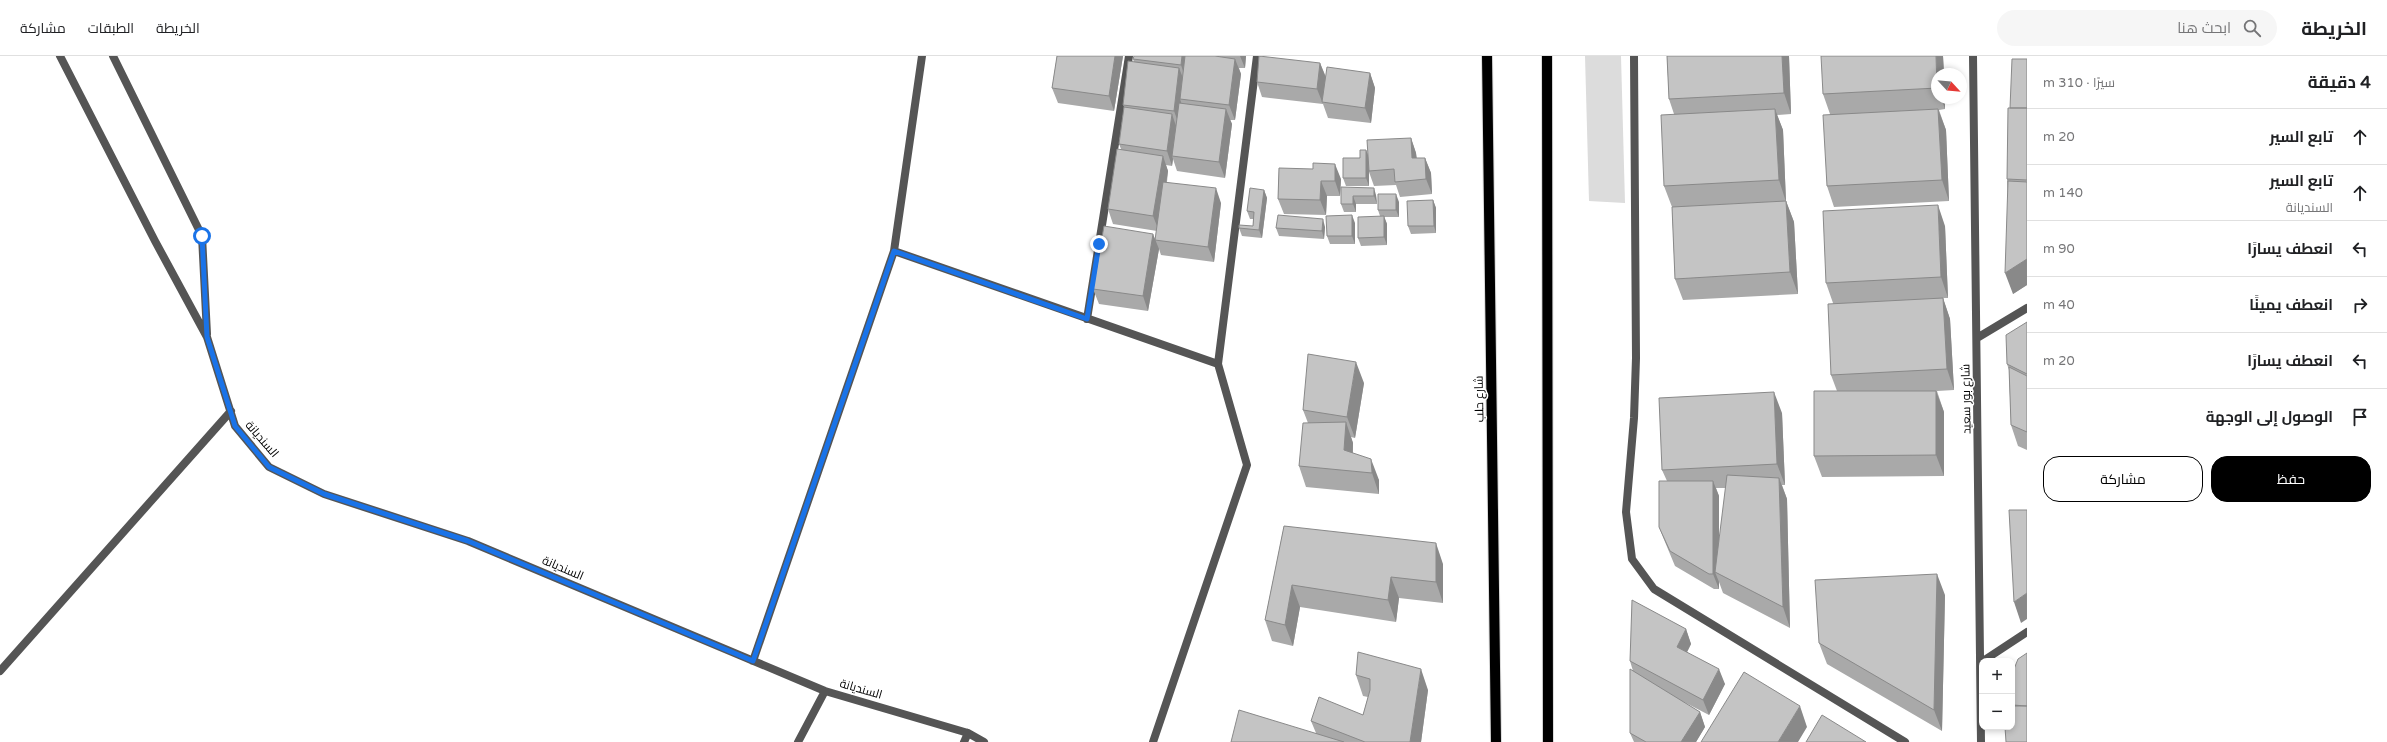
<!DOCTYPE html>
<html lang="ar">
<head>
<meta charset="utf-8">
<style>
	:root { --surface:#fff; --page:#f6f6f6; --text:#202124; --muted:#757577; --line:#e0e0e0; --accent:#000 }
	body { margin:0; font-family:"Varela Round",Cairo,sans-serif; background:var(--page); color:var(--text); direction:rtl }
	.controls { position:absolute; right:12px; bottom:12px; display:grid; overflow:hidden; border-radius:8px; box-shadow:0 2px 6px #0003 }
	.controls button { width:36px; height:36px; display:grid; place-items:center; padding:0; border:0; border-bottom:1px solid var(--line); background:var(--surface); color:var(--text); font:20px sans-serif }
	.compass { position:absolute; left:1931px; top:12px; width:36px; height:36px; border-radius:50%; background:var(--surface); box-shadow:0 2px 6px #0003; rotate:116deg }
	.stop { position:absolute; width:12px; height:12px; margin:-9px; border:3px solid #1a73e8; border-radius:50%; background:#fff }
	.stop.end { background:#1a73e8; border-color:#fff; box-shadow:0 1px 4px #0008 }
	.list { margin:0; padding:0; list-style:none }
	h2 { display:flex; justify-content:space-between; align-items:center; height:52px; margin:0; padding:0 16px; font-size:17px }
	h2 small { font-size:13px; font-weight:400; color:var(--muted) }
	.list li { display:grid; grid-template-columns:26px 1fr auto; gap:12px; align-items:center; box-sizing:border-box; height:56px; padding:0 16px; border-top:1px solid var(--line) }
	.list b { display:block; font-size:15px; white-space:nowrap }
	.list p { margin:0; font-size:13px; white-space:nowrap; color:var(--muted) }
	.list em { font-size:13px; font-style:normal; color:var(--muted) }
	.actions { display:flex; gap:8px; padding:12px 16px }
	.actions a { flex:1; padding:9px 0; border:1px solid var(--accent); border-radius:16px; text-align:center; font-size:14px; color:var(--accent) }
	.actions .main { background:var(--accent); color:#fff }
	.icon { flex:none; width:22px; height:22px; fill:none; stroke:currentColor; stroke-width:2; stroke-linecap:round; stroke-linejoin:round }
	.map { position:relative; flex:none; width:2027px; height:686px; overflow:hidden; direction:ltr }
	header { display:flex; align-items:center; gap:24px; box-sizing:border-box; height:56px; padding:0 20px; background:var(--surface); border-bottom:1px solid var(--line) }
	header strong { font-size:19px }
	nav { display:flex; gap:22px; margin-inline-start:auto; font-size:14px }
	.search { width:280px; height:36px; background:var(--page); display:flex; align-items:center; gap:10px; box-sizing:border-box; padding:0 14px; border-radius:22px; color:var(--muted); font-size:15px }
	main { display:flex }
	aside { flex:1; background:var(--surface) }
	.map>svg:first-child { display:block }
	.green { fill:#dcdcdc }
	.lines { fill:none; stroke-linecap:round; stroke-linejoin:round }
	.primary-casing { stroke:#dbdbdb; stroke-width:12 }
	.minor { stroke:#555; stroke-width:8 }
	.primary { stroke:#000; stroke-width:10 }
	.wall { fill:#a9a9a9; fill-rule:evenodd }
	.shaded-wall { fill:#898989 }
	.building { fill:#c4c4c4; stroke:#898989 }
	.route { stroke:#1a73e8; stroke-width:5 }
	.labels { text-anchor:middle; stroke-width:3; stroke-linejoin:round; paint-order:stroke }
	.street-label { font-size:12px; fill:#000; stroke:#fff }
</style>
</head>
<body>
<header>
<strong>الخريطة</strong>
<div class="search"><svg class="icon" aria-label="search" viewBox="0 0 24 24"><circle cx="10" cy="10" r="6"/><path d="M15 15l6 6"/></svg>ابحث هنا</div>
<nav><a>الخريطة</a><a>الطبقات</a><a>مشاركة</a></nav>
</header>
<main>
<aside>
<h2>4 دقيقة<small>سيرًا · 310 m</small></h2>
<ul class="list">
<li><svg class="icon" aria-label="ahead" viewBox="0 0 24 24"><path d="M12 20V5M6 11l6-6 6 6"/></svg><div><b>تابع السير</b></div><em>20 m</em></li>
<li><svg class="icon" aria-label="ahead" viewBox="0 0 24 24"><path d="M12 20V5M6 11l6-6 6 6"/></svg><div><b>تابع السير</b><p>السنديانة</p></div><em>140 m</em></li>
<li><svg class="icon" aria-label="left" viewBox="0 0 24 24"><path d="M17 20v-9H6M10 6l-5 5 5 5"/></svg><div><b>انعطف يسارًا</b></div><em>90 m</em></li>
<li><svg class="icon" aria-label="right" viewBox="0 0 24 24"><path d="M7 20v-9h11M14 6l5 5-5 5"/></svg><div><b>انعطف يمينًا</b></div><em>40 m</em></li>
<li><svg class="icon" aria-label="left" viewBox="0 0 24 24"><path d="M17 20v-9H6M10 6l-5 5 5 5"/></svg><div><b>انعطف يسارًا</b></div><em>20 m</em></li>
<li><svg class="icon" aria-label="arrive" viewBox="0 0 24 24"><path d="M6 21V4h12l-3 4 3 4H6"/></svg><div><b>الوصول إلى الوجهة</b></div></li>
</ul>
<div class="actions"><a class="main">حفظ</a><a>مشاركة</a></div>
</aside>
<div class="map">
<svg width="2027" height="686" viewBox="0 0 2027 686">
	<rect width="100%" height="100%" fill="#fff"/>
	<path class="green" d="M1585,0H1621L1625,147L1589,145Z"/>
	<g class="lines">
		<g class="primary-casing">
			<path id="primary" d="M1487,0L1496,686
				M1547,0L1548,686"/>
		</g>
		<path class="minor" d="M60,0L155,185L207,281L235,370L269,411L324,438L468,485L825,635L968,677L984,686
			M113,0L202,180L207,278
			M1634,0L1636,302L1634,362L1626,456L1632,503L1654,533L1905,686
			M1973,0L1981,686
			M894,195L1218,308L1247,409L1153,686
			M1087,263L1129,0
			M1977,282L2027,252
			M1218,308L1257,0
			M753,605L894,195L922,0
			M1983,605L2027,576
			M0,615L231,355
			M798,686L825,635
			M964,686L968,677"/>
		<use href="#primary" class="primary"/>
	</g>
	<path class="wall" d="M1057,0H1123L1114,55L1058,47L1052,32Z
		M1134,0H1246L1245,12H1239L1241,18L1235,64H1230L1232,68L1225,122L1177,115L1173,103L1172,110L1166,109L1168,115L1167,126L1221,147L1214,206L1161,199L1159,193L1148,255L1099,248L1093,233L1153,178L1155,184L1157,175L1113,168L1108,153L1121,93L1119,88L1124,51L1123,49L1134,6L1133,3Z
		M1667,0H1789L1791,58L1777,59L1783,74L1786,145L1794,166L1798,238L1683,244L1675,223L1672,151L1664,130L1674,58L1669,43Z
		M1943,0L1944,18H1937V42H1945V53L1939,54L1946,74L1949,145L1834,151L1827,130L1830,58L1823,38Z
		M2027,3V229L2013,238L2007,126V123L2010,52Z
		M1320,7L1326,21L1370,17L1375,32L1371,67L1328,62L1323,48L1262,41L1257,26Z
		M1411,82L1416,97L1417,102H1425L1431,117L1432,138L1400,141L1396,129L1374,130L1369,116V130H1346L1343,122L1366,94L1368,98Z
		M1279,112L1341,123L1340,140H1327L1326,159L1284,158L1278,143Z
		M1341,131L1376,139L1377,148H1356V156H1344L1341,148Z
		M1264,134L1267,142L1262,182L1242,180L1239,172L1253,170V163H1250L1247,155Z
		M1433,144L1436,152V177L1411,178L1408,170Z
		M1399,146V161H1384L1387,168V189L1361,190L1358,182L1380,160L1378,154Z
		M1355,167V188H1330L1327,180Z
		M1945,170L1948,242H1943L1950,263L1954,334L1937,335L1944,356V420L1822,421L1814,400L1837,335L1831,319L1833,247L1826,227Z
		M1325,171L1324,183L1279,180L1276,172Z
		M2027,266V394L2018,390L2011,369L2009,314L2007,308Z
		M1364,327L1355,382L1351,381L1353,387V397L1379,424V438L1306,431L1299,410L1308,367L1303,354Z
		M1782,357L1785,429H1782L1787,443L1790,572L1723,537L1719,526V533H1714L1675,510L1665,486L1659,471L1667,425L1662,414ZM1716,432H1726L1719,488V440Z
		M1284,470L1443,508V547L1399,542L1396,566L1300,551L1293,590L1272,585L1265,564Z
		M1945,539L1942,675L1827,608L1819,587Z
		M1686,573L1691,588L1687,596L1725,628L1709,659L1682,645L1700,656L1705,671L1696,686H1634L1630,677L1633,615L1630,605Z
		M1356,619L1428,634L1421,686H1231L1316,677L1311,665L1363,659L1368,641L1363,640Z"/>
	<path class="shaded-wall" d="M1115,0H1123L1114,55L1109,40Z
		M1182,0H1189L1186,24L1181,9Z
		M1240,0H1246L1245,12Z
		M1782,0H1789L1791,58L1784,37Z
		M1936,0H1943L1944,18H1937Z
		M1235,3L1241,18L1235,64L1229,49Z
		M1320,7L1326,22L1322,46L1323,48L1317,33Z
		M1179,12L1185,27L1180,43L1182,49L1180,71L1174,55Z
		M1370,17L1375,32L1371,67L1365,52Z
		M1941,42H1945V53Z
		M1226,53L1232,68L1225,122L1219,106Z
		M1775,53L1783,74L1786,146L1779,124Z
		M1938,53L1946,74L1949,145L1942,124Z
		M1172,58L1177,73L1172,100L1173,103L1172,110L1167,95Z
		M1411,82L1416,97L1417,117L1412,102Z
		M1366,94L1369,102V130L1366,122Z
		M1163,100L1168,115L1159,175L1153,160Z
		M1425,102L1431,117L1432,138L1426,123Z
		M1335,108L1341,123L1340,140L1335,125Z
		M1321,125L1327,140L1326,159L1320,144Z
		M1216,132L1221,147L1214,206L1208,191Z
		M1374,132L1376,139L1377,148L1374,140Z
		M1264,134L1267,142L1262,182L1259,174Z
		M1396,138L1399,146V161L1396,154Z
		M1353,140L1356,148V156L1353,148Z
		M1433,144L1436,152V177L1434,170Z
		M1786,145L1794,166L1798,238L1790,216Z
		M1938,149L1945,170L1948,242L1941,221Z
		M1352,159L1355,167V188L1352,180Z
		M1384,160L1387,168V189L1384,181Z
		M1323,163L1325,171L1324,183L1322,175Z
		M1153,178L1159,193L1148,255L1143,240Z
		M2027,203V229L2013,238L2005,217Z
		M1943,242L1950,263L1954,334L1947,313Z
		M1356,306L1364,327L1355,382L1347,361Z
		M1936,335L1944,356V420L1936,399Z
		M1774,336L1782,357L1785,429L1777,408Z
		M1346,366L1353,387L1352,415L1344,394Z
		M1371,403L1379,424V438L1372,417Z
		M1779,422L1787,443L1790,572L1783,551Z
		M1713,425L1719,440V518L1715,516L1719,526V533L1713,518Z
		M1436,487L1443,508V547L1436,526Z
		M1937,518L1945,539L1942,675L1934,654Z
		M1391,521L1399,542L1396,566L1388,544Z
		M1292,529L1300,551L1293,590L1285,569Z
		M2027,537V563L2021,567L2014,546Z
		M1686,573L1691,588L1682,606L1677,591Z
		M1421,613L1428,634L1421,686H1410Z
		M1719,613L1725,628L1709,659L1703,644Z
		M1800,650L1807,671L1798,686H1778Z
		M1700,656L1705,671L1696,686H1681Z"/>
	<path class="building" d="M1057,0H1115L1109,40L1052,32Z
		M1134,0H1182L1181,9L1133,3Z
		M1185,0H1215L1235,3L1229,49L1180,43Z
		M1259,0L1320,7L1317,33L1257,26Z
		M1667,0H1782L1784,37L1669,43Z
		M1821,0H1936L1937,32L1823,38Z
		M2012,3H2027V52H2010Z
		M1128,5L1179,12L1174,55L1123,49Z
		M1327,11L1370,17L1365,52L1322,46Z
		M1179,47L1226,53L1219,106L1172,100Z
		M1124,51L1172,58L1167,95L1119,88Z
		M2008,52H2027V124L2007,123Z
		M1775,53L1779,124L1664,130L1661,59Z
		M1938,53L1942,124L1827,130L1823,59Z
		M1411,82L1412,102H1425L1426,123L1395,126L1394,113L1369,115L1367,84Z
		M1117,93L1163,100L1153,160L1108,153Z
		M1360,94H1366V122H1343V102H1360Z
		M1313,107L1335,108V125H1321L1320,144L1278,143L1279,112L1313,113Z
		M2008,125L2027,126V203L2005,217Z
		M1163,126L1216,132L1208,191L1155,184Z
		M1341,131L1374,132V140H1353V148H1341Z
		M1250,132L1264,134L1259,174L1239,172V169L1253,170L1254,156L1247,155Z
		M1378,138H1396V154H1378Z
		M1433,144L1434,170H1408L1407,145Z
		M1786,145L1790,216L1675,223L1672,151Z
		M1938,149L1941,221L1826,227L1823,155Z
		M1278,159L1323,163L1322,175L1276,172Z
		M1352,159V180H1327L1326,160Z
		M1384,160V181L1358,182V161Z
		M1104,170L1153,178L1143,240L1093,233Z
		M1943,242L1947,313L1831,319L1828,248Z
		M2027,266V318L2007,308L2006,279Z
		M1308,298L1356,306L1347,361L1303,354Z
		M2009,311L2027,320V376L2011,369Z
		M1814,335H1936V399L1814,400Z
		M1774,336L1777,408L1662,414L1659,342Z
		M1346,366L1344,394L1371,403L1372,417L1299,410L1303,367Z
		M1727,419L1779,422L1783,551L1715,516Z
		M1659,425H1713V518H1709L1670,495L1659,471Z
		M2009,454H2027V537L2014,546Z
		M1284,470L1436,487V526L1391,521L1388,544L1292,529L1285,569L1265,564Z
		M1937,518L1934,654L1819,587L1815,524Z
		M1632,544L1686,573L1677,591L1719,613L1703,644L1630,605Z
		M1358,596L1421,613L1410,686H1365L1311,665L1319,641L1363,659L1370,634V623L1356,619Z
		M2027,597V650H2015L2013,648L2012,618L2018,603Z
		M1630,613L1700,656L1681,686H1646L1630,677Z
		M1744,616L1800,650L1778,686H1701Z
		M2012,649L2027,650V686H2006L2005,671H2012Z
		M1239,654L1344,686H1231Z
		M1822,659L1866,686H1806Z"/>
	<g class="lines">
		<path class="route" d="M202,180L207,281L235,370L269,411L324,438L468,485L753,605L894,195L1087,263L1099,188"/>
	</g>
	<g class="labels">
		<g class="street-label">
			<text transform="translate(1479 343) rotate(-91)" y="4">شارع حلب</text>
			<text transform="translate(1966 343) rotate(-91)" y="4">شارع بور سعيد</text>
			<text transform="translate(262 383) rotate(49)" y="4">السنديانة</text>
			<text transform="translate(563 512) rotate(23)" y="4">السنديانة</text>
			<text transform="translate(861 633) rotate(16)" y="4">السنديانة</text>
		</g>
	</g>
</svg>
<div class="controls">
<button>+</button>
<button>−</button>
</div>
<svg class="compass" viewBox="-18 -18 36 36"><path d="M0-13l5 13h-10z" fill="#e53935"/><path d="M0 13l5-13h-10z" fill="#757577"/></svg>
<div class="stop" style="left:202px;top:180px"></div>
<div class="stop end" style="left:1099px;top:188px"></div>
</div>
</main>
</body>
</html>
